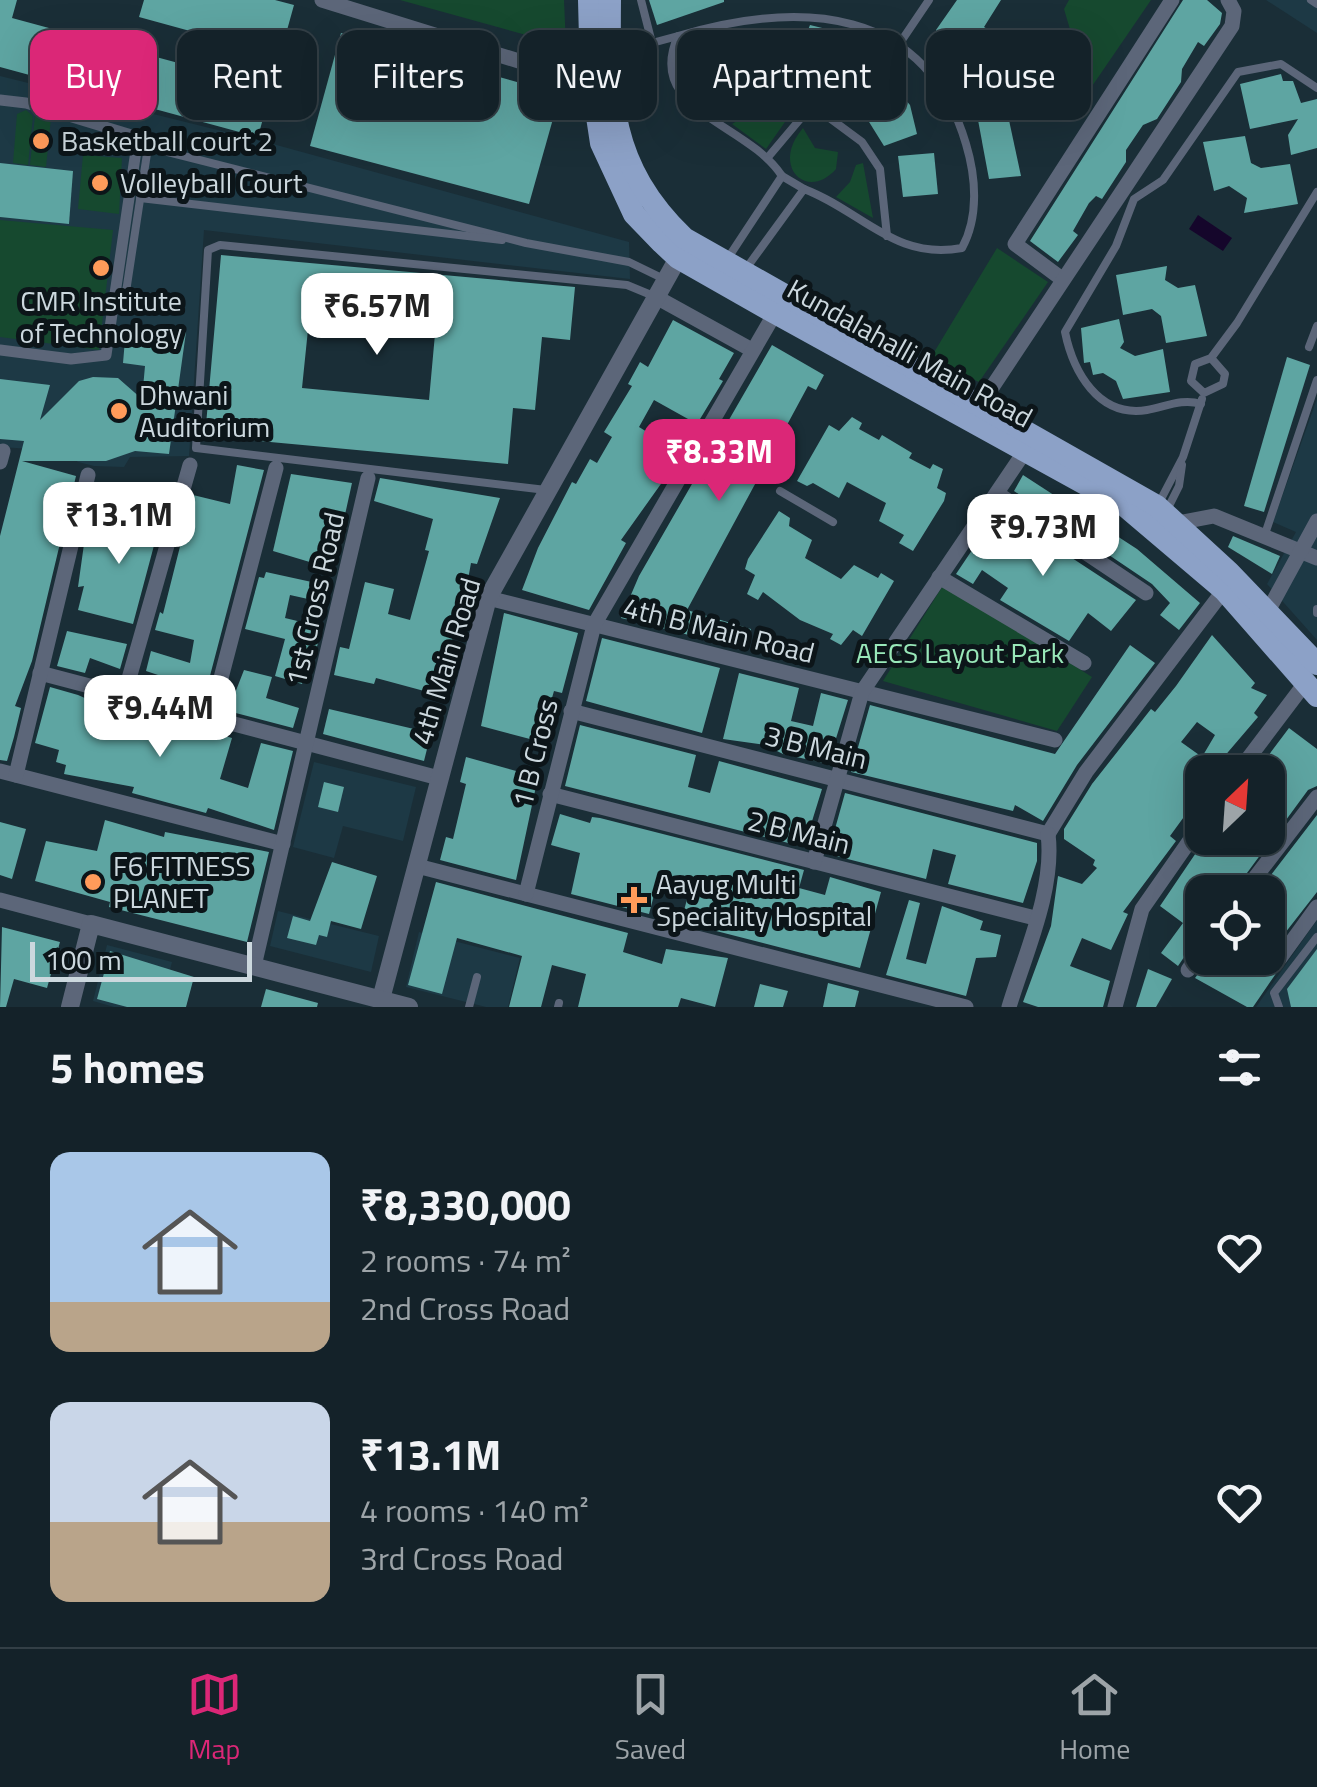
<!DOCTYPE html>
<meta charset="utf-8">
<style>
:root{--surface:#142229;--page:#212f35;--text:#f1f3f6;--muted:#9da4a8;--line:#333f46;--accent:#db2777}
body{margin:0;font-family:"Titillium Web",sans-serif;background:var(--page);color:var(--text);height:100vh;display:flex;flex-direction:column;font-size:38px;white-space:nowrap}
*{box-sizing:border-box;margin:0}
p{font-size:32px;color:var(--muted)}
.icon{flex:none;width:55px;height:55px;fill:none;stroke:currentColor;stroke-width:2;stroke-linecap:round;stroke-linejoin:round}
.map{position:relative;height:1007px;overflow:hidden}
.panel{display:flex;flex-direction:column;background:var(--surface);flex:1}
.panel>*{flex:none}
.banner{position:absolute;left:30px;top:30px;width:1258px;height:90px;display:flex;gap:20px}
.needle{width:65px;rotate:25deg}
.controls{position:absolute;left:1185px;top:755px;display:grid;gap:20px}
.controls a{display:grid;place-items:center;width:100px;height:100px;border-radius:20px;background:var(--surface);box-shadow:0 10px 40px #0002,0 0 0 2px var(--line);font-size:50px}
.scale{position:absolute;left:30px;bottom:25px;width:222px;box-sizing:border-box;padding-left:10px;border:5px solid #ccd8de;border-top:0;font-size:28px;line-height:35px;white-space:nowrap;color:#ccd8de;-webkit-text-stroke:8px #0c1519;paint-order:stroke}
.price{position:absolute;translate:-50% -85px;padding:0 22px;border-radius:20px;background:#fff;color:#222;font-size:32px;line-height:65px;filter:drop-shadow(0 2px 5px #0008)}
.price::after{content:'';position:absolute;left:50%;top:60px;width:30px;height:22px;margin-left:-15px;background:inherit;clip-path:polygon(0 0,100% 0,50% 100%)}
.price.selected{background:var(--accent);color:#fff}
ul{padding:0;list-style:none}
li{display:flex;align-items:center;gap:30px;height:250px;padding:0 50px}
li span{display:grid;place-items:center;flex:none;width:280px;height:200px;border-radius:20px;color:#555}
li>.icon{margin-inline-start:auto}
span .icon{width:120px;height:120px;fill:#fffc;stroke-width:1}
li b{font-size:42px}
h2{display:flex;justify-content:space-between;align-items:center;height:120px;padding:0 50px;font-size:42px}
.tag{padding:0 35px;border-radius:20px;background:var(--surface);box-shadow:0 10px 40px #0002,0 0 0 2px var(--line);font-size:35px;line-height:90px}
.tag.selected{background:var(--accent);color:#fff}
.tab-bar{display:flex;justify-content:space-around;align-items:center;height:140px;border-top:2px solid var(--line);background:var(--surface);font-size:28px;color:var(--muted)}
.tab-bar a{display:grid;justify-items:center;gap:5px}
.tab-bar .selected{color:var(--accent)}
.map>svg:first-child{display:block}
.built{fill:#1d3945}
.green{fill:#16492f}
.water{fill:#15062b}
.building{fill:#5ea5a2;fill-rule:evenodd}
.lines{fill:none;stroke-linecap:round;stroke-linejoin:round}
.service{stroke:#5c6679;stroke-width:8}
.pedestrian{stroke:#5c6679;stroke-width:11}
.minor{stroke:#5c6679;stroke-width:15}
.tertiary{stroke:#5c6679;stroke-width:18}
.primary{stroke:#8ca1c7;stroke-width:22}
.poi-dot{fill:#ff9b5a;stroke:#0c1519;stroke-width:4}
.labels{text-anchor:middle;stroke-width:10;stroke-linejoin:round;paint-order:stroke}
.poi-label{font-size:28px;fill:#ccd8de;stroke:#0c1519;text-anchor:start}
.street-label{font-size:28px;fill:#ccd8de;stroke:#0c1519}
.park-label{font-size:28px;fill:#99e8b9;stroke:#0c1519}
</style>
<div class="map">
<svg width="1317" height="1007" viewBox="0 0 1317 1007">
<rect width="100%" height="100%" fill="#1a2e37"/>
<g class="built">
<path d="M 1266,0 L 1317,0 L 1317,33 Z"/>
<path d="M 0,76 L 262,141 L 629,242 L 630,279 L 204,230 L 189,456 L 130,457 L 124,467 L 94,466 L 78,462 L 63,451 L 0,447 Z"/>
<path d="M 1317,399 L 1317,640 L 1267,584 L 1296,532 L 1273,522 Z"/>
<path d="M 314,762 L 416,787 L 403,841 L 343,826 L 334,858 L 293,847 Z"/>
<path d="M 278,911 L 379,936 L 371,972 L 270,946 Z"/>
<path d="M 1317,920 L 1317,1007 L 1256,1007 Z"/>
<path d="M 419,932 L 520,958 L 508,1007 L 486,1007 L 406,987 Z"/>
<path d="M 107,945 L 172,962 L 160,1007 L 114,1007 L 93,1001 Z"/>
</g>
<g class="green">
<path d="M 400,0 L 564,0 L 566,46 Z"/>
<path d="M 1069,0 L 1151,0 L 1073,114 L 1049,99 L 1077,53 L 1064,9 Z"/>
<path d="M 770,109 L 784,115 L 785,122 L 766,149 L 732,124 L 754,111 Z"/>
<path d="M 26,110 L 33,116 L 28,165 L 13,163 L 17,114 Z"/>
<path d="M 39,112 L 51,118 L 46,167 L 30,165 L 35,116 Z"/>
<path d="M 803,128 L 815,148 L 838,152 L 836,169 C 807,202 770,166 803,128 Z"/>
<path d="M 83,155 L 122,158 L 119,214 L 78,209 Z"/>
<path d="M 863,163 L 873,218 L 836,197 L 850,182 L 856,165 Z"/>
<path d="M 0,220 L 113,230 L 99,350 L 0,337 Z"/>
<path d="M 997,248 L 1048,282 L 979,382 L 930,359 Z"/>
<path d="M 944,584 L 1092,677 L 1057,731 L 883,681 Z"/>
</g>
<path class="water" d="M 1198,215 L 1232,238 L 1223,251 L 1189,229 Z"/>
<g class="building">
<path d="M 0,0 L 17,0 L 12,18 L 182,64 L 190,31 L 139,17 L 144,0 L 275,0 L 294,5 L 279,59 L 243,50 L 236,80 L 271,89 L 258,137 L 0,67 Z"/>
<path d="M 649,0 L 724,0 L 724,2 L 657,25 Z"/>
<path d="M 957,0 L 1001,0 L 984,27 L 1000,37 L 972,79 L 942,59 L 937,45 L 936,30 Z"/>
<path d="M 1183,0 L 1207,0 L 1222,13 L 1220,24 L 1204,46 L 1198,42 L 1182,69 L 1181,82 L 1157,119 L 1143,125 L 1126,150 L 1126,162 L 1102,199 L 1096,196 L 1089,203 L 1073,231 L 1078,235 L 1058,262 L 1030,241 Z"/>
<path d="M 810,25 L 867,39 L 903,66 L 890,82 L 910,105 L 917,134 L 884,146 L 861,109 L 845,110 L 824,102 L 807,91 L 798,70 L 755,69 L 754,56 L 711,71 L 701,41 L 730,31 L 808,30 Z"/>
<path d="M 341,33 L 560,94 L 529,204 L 310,146 Z"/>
<path d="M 1281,74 L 1283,81 L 1293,81 L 1301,103 L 1317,99 L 1317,148 L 1291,155 L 1288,135 L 1298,119 L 1250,129 L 1240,84 Z"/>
<path d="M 1004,97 L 1021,176 L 989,179 L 975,104 Z"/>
<path d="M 1245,136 L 1251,163 L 1261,168 L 1290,164 L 1298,204 L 1244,213 L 1247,198 L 1229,186 L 1214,191 L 1203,142 Z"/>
<path d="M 934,153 L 938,194 L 903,197 L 898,156 Z"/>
<path d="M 0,163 L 73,171 L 69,224 L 0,217 Z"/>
<path d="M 221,255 L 575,287 L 570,340 L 542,337 L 535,410 L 513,408 L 508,464 L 205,436 ZM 310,310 L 436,323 L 429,400 L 302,388 Z"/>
<path d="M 1167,266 L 1165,280 L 1178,288 L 1195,285 L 1207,336 L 1166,343 L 1161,316 L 1152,309 L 1123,315 L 1116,275 Z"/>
<path d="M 1119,319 L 1124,342 L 1120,348 L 1135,356 L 1163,349 L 1170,392 L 1123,399 L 1116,381 L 1103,373 L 1093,375 L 1090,362 L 1084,363 L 1081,328 Z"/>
<path d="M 673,320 L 734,353 L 719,379 L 723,381 L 697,424 L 654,400 L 639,427 L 670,446 L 657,468 L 668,474 L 621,540 L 626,543 L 589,610 L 522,590 L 538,548 L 572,482 L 576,484 L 590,459 L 597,463 L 612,437 L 604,432 L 632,386 L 628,384 L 640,362 L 648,367 Z"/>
<path d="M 126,328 L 186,332 L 169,454 L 135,451 L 106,461 L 22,461 L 76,476 L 32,661 L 15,706 L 21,708 L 14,737 L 7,761 L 0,760 L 0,536 L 24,441 L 0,439 L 0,379 L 50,385 L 40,420 L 79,381 L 93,377 L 118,378 L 142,399 L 145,366 L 123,363 Z"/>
<path d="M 772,345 L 824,375 L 816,390 L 808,386 L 687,610 L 751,629 L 745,649 L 621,618 L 639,576 Z"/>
<path d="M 1287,357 L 1310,365 L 1264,512 L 1244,506 Z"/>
<path d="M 852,417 L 862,423 L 859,429 L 879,440 L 882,435 L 912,453 L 909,458 L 930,469 L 933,464 L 943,469 L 937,488 L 946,493 L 944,501 L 913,551 L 899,543 L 904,535 L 879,521 L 886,503 L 847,482 L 839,498 L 813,483 L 807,486 L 797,481 L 829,425 L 839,431 Z"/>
<path d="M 237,465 L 264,470 L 206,691 L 146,671 L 151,651 L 190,663 L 194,640 L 155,630 L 160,612 L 163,614 L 193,495 L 230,504 Z"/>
<path d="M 291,474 L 352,483 L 333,569 L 273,551 Z"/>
<path d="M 1023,475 L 1137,549 L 1200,603 L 1179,630 L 1160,615 L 1170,603 L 1152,584 L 1014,491 Z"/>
<path d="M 380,478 L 500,498 L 477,564 L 471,563 L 459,629 L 455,628 L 439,695 L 376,678 L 374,684 L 334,675 L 340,647 L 349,649 L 365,582 L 394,589 L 388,614 L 410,620 L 429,551 L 425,550 L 433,519 L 374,501 Z"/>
<path d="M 104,483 L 129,490 L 125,506 L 99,499 Z"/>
<path d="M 136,500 L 164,508 L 133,624 L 78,610 L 84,586 L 78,587 L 85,537 L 123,546 Z"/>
<path d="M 999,510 L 1136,600 L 1111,631 L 1088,613 L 1069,641 L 1000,600 L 1008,588 L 982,570 L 973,584 L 956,574 Z"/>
<path d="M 779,511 L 790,518 L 789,526 L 812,540 L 805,558 L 841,579 L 854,565 L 878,578 L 881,573 L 894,581 L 862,636 L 853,630 L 841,645 L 830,639 L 833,634 L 800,620 L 763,592 L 758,600 L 747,594 L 755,575 L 745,569 L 748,559 Z"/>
<path d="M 1233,536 L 1280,556 L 1272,574 L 1228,547 Z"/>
<path d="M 266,572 L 330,586 L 326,603 L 290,595 L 285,618 L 322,627 L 312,666 L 307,665 L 302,684 L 275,676 L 285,639 L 245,629 L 259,577 L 264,578 Z"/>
<path d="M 504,613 L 578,633 L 562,693 L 554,691 L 545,722 L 554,724 L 549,744 L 481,726 Z"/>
<path d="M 67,631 L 127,644 L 120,669 L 90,658 L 85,673 L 57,666 Z"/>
<path d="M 1212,635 L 1255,683 L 1251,688 L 1267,695 L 1254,713 L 1258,717 L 1211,772 L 1202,772 L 1202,792 L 1170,836 L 1176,841 L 1123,912 L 1128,914 L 1111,950 L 1082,938 L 1070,966 L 1110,981 L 1103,1007 L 1038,1007 L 1023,1002 L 1051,926 L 1058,876 L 1082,884 L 1097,868 L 1093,865 L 1095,860 L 1064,839 L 1064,829 L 1092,784 L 1151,709 L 1155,712 L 1176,686 ZM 1197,722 L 1215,735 L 1202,757 L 1181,742 Z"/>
<path d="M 602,638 L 720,668 L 702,733 L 586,701 Z"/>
<path d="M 1130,645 L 1155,663 L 1077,765 L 1043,821 L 1015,805 L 1013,811 L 851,772 L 870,705 L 1055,754 Z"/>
<path d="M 244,670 L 272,677 L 266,698 L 299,708 L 293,728 L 228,711 Z"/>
<path d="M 739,673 L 799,688 L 791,721 L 813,726 L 821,693 L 848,700 L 828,764 L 783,754 L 765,745 L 723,739 Z"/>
<path d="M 50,687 L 78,695 L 96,703 L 94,707 L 177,725 L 176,730 L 207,738 L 209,731 L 232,738 L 220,779 L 248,788 L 261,743 L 293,751 L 274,830 L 208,808 L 206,813 L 132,793 L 134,787 L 64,774 L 66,765 L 56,762 L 59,750 L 35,743 Z"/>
<path d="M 329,709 L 431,733 L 424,761 L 323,734 Z"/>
<path d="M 580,725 L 696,755 L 688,787 L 710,793 L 719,761 L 822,789 L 804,847 L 565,786 Z"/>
<path d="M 1289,728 L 1317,749 L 1317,786 L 1308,790 L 1233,892 L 1202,892 L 1202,939 L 1193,944 L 1178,966 L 1161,953 L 1183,923 L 1160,906 L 1206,838 L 1268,838 L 1268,772 L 1256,772 Z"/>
<path d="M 466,757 L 538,777 L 516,880 L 440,860 L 446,837 L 453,839 L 466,784 L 460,782 Z"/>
<path d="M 324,782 L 344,787 L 338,812 L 318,807 Z"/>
<path d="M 845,793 L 1037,843 L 1037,861 L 1023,903 L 948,884 L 956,855 L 933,849 L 926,879 L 828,854 Z"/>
<path d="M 560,814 L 590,823 L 592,817 L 600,818 L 804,870 L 799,888 L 825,895 L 830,877 L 881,892 L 860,968 L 681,922 L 691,884 L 659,876 L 649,914 L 571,894 L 580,853 L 551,845 Z"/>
<path d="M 1317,815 L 1317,892 L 1271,951 L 1269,962 L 1279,969 L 1253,1007 L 1247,1007 L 1195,978 L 1210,958 L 1230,958 L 1242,965 L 1247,958 L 1268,958 L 1268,892 L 1258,892 Z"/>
<path d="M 105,820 L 164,837 L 165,832 L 269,852 L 247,942 L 109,907 L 110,902 L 35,881 L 46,841 L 97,851 Z"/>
<path d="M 0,822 L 26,829 L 12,879 L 0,875 Z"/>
<path d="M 332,862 L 377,876 L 361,929 L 331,921 L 327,937 L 319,935 L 316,945 L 287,938 L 293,916 L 310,921 Z"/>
<path d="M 436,882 L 628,933 L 623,952 L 662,964 L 666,949 L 728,958 L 715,1007 L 681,998 L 678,1007 L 578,1007 L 586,974 L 552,965 L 541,1007 L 509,1007 L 522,956 L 457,938 L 442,994 L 408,985 Z"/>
<path d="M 909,900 L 920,903 L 906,959 L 926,964 L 942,906 L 983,921 L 980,930 L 1001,935 L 996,957 L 976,958 L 966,996 L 886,975 Z"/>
<path d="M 2,927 L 60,942 L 47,988 L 14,979 L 6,1007 L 0,1007 Z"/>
<path d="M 1317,949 L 1317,1007 L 1291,1007 L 1287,989 Z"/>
<path d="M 110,951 L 194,977 L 186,1007 L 127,1007 L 97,999 Z"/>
<path d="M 1148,969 L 1172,979 L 1156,1007 L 1136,1007 Z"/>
<path d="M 828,983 L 859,991 L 855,1007 L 823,1007 Z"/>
<path d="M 760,984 L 788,991 L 783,1007 L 754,1007 Z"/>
<path d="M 266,989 L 318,1003 L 317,1007 L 261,1007 Z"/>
</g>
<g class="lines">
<g class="service">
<path d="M 641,0 L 652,43 L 678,36"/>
<path d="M 1311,0 L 1317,4"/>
<path d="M 902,40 L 929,0"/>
<path d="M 701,110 L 774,94 L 812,105 L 862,142 L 880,169 L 887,236"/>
<path d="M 138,137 L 148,147 L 526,243 L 629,262 L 666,280"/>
<path d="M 769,156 L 812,105"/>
<path d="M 782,176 L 804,189"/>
<path d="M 140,198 L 502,240"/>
<path d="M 728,258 L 782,176 C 747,122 644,111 678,36 C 800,0 925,5 966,144 C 976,177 979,217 962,248 C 895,261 862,211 804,189 L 745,270"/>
<path d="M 124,305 L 148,147"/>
<path d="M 1309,347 L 1317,326"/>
<path d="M 1211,358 L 1225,374 L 1223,384 L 1204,393 L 1191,381 L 1195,364 L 1211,358 L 1237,323 L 1317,192"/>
<path d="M 1201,404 C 1182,398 1165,407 1147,410 C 1098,418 1073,371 1065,332 L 1116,246 L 1134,199 L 1163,180 L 1238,72 L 1281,64 L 1317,88"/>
<path d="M 546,490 L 196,448 L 208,250 L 220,245 L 627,285 L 656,297"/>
<path d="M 780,491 L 833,522"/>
<path d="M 1160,501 L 1183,457 L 1202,399"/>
<path d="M 1166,512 L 1179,486 L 1182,465"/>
<path d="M 1264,537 L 1317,380"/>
<path d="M 1317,609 L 1317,613"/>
<path d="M 469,1007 L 477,977"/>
<path d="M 558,1007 L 559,1003"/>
<path d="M 1279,1007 L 1274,993 L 1317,937"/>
</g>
<path class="pedestrian" d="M 0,100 L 26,103 L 138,137 L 106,355 L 71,359 L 0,350"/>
<g class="minor">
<path d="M 322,0 L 567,76 L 591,77"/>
<path d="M 1062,279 L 1015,244 L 1172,0"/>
<path d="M 656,297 L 752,350"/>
<path d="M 979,407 L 1232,26 L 1234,11 L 1228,0"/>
<path d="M 0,462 L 3,451"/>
<path d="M 998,494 L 1146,593"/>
<path d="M 1172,524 L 1214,516 L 1317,558"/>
<path d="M 939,577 L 1084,663"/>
<path d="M 488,598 L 1055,740"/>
<path d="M 1268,611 L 1317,521"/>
<path d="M 40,673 L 439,778"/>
<path d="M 124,696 L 190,465"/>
<path d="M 571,711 L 1048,834"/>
<path d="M 210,720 L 276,468"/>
<path d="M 0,771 L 283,844"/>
<path d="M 1238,772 L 1306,682"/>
<path d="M 16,775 L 88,475"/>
<path d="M 550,794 L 1035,918"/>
<path d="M 1048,834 L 1086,772 L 1224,590"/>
<path d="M 814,862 L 862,692 L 1025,451"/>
<path d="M 417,866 L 966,1007"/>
<path d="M 1244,892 L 1317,797"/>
<path d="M 526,894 L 594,625 L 775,313"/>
<path d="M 0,900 L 91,924"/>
<path d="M 1280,958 L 1317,907"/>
<path d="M 254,966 L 368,478"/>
<path d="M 1188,970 L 1202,950"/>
<path d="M 1009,1007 C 1025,954 1055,889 1048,834"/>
<path d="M 1115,1007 L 1142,909 L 1202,823"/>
</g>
<g class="tertiary">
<path d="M 381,999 L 488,598 L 678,258"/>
<path d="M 70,1007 L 91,924 L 409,1007"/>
</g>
<g class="primary">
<path d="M 589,0 L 591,77 L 601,143 L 634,214 L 662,243 L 678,258 L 775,313 L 1125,506 L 1224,590 L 1317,696"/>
<path d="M 610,0 C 609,99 609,165 684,238 L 1157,506 L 1229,572 L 1317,664"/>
</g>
</g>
<g class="poi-dot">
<circle cx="41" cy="141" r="10"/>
<circle cx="100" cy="183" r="10"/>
<circle cx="101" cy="268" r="10"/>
<circle cx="119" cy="411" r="10"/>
<circle cx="93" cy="882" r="10"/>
<path d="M629 885h10v10h10v10h-10v10h-10v-10h-10v-10h10z"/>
</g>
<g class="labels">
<g class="poi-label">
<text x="61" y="151">Basketball court 2</text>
<text x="120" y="193">Volleyball Court</text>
<text x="101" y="311" text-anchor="middle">CMR Institute<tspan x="101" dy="32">of Technology</tspan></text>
<text x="139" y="405">Dhwani<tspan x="139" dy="32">Auditorium</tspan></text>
<text x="113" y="876">F6 FITNESS<tspan x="113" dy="32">PLANET</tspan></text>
<text x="656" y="894">Aayug Multi<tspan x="656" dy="32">Speciality Hospital</tspan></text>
</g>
<g class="street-label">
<text transform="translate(910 353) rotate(29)" y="10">Kundalahalli Main Road</text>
<text transform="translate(315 599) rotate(-77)" y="10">1st Cross Road</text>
<text transform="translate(719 630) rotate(14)" y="10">4th B Main Road</text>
<text transform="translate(446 661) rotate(-73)" y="10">4th Main Road</text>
<text transform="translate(816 747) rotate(14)" y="10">3 B Main</text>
<text transform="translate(535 753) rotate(-76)" y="10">1 B Cross</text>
<text transform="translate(799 832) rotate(14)" y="10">2 B Main</text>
</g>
<g class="park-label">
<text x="960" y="663">AECS Layout Park</text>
</g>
</g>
</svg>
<div class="controls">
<a><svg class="needle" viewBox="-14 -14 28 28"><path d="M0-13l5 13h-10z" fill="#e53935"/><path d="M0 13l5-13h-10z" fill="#9da4a8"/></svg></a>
<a><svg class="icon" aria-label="locate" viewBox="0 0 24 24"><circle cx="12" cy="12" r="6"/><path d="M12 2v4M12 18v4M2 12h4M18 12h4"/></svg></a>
</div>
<div class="scale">100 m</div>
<b class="price" style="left:377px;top:358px">₹6.57M</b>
<b class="price selected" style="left:719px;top:504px">₹8.33M</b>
<b class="price" style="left:119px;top:567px">₹13.1M</b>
<b class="price" style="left:1043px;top:579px">₹9.73M</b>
<b class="price" style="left:160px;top:760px">₹9.44M</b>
<div class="banner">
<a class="tag selected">Buy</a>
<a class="tag">Rent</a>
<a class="tag">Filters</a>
<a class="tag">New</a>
<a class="tag">Apartment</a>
<a class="tag">House</a>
</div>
</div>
<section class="panel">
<h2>5 homes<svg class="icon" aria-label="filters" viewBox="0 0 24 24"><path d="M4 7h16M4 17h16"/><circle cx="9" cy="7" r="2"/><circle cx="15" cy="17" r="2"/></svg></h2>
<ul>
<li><span style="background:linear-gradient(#a9c7e8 75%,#b9a48a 0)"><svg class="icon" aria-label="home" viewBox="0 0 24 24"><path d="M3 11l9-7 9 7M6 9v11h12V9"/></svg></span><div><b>₹8,330,000</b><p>2 rooms · 74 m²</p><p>2nd Cross Road</p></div><svg class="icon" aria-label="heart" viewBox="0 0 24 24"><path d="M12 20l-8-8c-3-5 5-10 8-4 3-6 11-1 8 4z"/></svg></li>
<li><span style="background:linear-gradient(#c9d6e8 60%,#b9a48a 0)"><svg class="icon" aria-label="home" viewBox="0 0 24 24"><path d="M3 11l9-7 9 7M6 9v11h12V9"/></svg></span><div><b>₹13.1M</b><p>4 rooms · 140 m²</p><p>3rd Cross Road</p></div><svg class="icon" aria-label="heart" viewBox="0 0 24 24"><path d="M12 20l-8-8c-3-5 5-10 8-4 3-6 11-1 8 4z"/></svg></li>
</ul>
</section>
<nav class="tab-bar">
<a class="selected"><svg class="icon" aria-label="map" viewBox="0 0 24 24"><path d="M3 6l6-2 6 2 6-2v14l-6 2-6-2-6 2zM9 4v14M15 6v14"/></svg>Map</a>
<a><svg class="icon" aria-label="saved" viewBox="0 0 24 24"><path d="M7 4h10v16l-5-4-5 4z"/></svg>Saved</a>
<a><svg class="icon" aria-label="home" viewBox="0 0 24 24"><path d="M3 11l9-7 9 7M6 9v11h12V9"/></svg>Home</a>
</nav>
